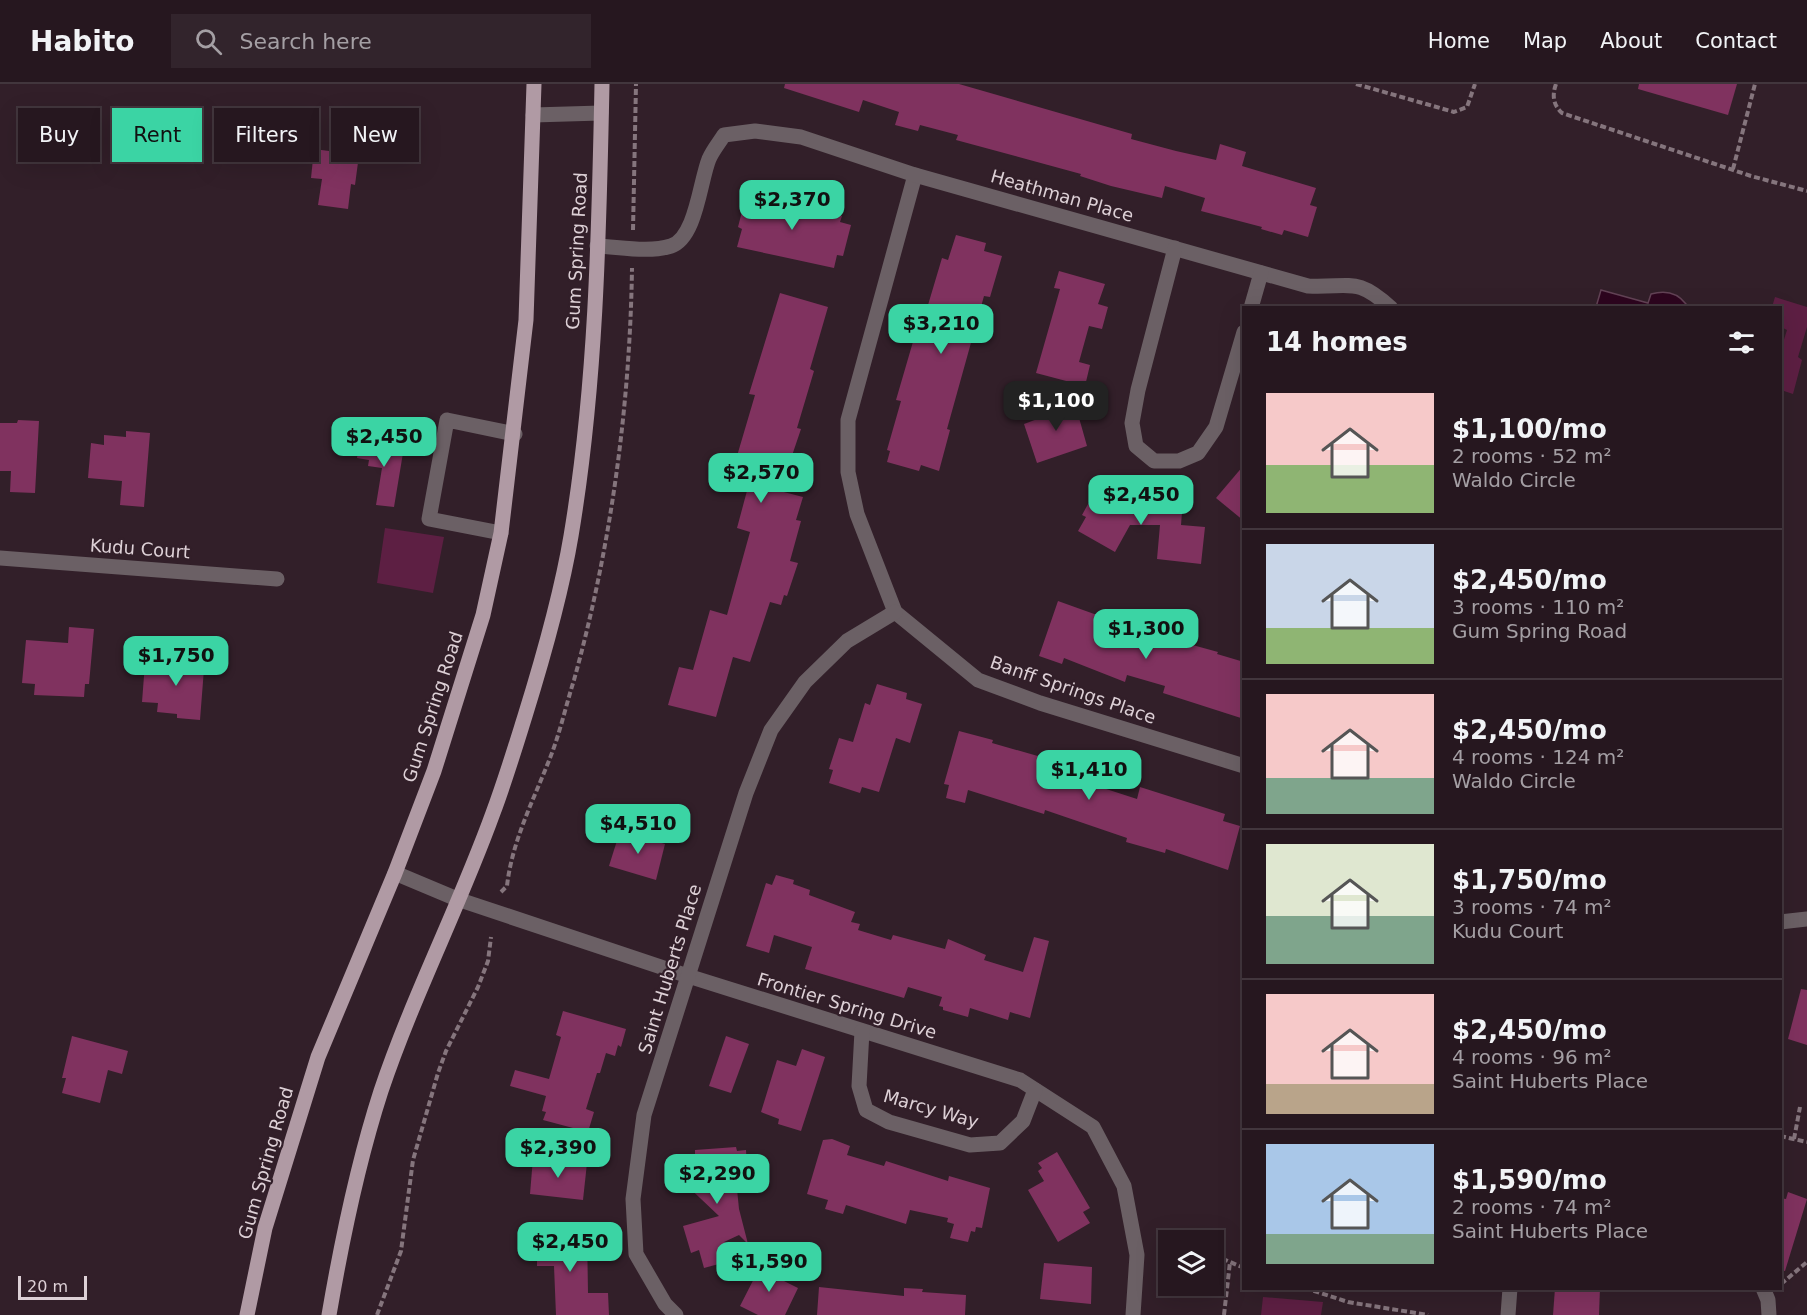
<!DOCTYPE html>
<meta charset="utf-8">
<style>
:root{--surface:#26171f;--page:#32242c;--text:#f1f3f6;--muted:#a49fa4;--line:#42363d;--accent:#3bd4a4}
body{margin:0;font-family:"DejaVu Sans",sans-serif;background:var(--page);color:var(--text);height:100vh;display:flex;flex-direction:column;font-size:22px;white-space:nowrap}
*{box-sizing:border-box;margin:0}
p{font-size:20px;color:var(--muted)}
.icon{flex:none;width:33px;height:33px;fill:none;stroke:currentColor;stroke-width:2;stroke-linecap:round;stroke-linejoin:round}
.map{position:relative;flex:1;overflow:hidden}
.side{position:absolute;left:1242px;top:222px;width:540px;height:984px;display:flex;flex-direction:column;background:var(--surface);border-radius:0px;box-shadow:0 6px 24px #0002,0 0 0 2px var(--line)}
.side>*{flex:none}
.top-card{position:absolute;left:18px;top:24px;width:570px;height:54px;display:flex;gap:12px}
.controls{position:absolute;left:1158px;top:1146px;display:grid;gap:12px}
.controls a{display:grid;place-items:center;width:66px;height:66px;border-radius:0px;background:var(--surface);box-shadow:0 6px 24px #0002,0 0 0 2px var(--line);font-size:30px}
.scale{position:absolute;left:18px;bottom:15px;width:69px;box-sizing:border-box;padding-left:6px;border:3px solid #ddd0d6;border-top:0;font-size:16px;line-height:21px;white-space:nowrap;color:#ddd0d6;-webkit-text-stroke:4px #321f29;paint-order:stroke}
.price{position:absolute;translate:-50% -51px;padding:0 14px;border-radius:12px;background:var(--accent);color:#111;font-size:20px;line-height:39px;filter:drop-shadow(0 2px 3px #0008)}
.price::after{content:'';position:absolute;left:50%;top:36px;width:18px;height:14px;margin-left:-9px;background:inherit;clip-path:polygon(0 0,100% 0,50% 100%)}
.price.active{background:#222;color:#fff}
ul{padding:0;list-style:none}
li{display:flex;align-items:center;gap:18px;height:150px;padding:0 24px}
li+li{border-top:2px solid var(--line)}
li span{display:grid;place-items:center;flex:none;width:168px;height:120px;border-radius:0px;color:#555}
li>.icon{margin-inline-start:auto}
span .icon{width:72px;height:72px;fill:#fffc;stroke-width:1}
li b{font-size:26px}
h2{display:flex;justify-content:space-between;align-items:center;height:72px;padding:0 24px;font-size:26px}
.tag{padding:0 21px;border-radius:0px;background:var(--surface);box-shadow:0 6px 24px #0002,0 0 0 2px var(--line);font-size:21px;line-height:54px}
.tag.active{background:var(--accent);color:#111}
header{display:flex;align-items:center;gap:36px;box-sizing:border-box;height:84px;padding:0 30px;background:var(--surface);border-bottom:2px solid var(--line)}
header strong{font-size:28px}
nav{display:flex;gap:33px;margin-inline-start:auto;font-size:21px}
.search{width:420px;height:54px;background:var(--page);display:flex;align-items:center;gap:15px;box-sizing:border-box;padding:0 21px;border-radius:0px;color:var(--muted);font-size:22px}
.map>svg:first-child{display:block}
.green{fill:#5d1f43}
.water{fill:#2d051e;stroke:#624255;stroke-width:1.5}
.building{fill:#80325f}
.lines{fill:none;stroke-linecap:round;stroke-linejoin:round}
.path{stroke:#85757d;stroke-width:4;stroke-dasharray:6 3;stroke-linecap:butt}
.minor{stroke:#6b6065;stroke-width:15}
.major{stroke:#b09aa4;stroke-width:15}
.labels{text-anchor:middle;stroke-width:4.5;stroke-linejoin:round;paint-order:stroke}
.street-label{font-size:18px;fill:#ddd0d6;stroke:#321f29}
</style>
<header>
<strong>Habito</strong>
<div class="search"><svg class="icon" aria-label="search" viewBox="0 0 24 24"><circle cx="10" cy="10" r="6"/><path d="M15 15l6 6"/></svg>Search here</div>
<nav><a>Home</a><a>Map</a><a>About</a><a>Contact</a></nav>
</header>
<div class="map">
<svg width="1807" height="1231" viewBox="0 0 1807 1231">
<rect width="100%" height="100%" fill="#321f29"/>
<g class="green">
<path d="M 1775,213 L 1807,223 L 1807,243 L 1798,273 L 1802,276 L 1793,310 L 1781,306 L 1781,265 L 1787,246 L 1781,243 L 1780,224 L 1772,223 Z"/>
<path d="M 385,444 L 444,453 L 433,509 L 377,499 Z"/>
<path d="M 1263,1213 L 1323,1218 L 1321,1231 L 1261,1231 Z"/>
</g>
<path class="water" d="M 1601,206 L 1648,219 L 1651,210 C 1665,206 1677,208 1686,220 L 1685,224 L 1596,223 Z"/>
<g class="building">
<path d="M 785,0 L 959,0 L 1132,50 L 1131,55 L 1176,67 L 1216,76 L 1220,60 L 1246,68 L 1242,82 L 1316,104 L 1310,121 L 1317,123 L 1308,153 L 1284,146 L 1282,151 L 1261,145 L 1262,143 L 1201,127 L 1205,114 L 1165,102 L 1162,114 L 1111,102 L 1080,92 L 1081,90 L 956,56 L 958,51 L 920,41 L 918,47 L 895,41 L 899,28 L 863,16 L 859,28 L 784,4 Z"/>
<path d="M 1639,0 L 1737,0 L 1728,31 L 1638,5 Z"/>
<path d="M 314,65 L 359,71 L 355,101 L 351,100 L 348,125 L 318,121 L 322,95 L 311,94 Z"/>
<path d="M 758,111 L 842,132 L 840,138 L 851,141 L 843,172 L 837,171 L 834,184 L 737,163 L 742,145 L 738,143 L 746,112 L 757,115 Z"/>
<path d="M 956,151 L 986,159 L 984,167 L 1002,172 L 990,213 L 984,212 L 947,345 L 950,346 L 939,387 L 921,381 L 919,387 L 887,378 L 890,367 L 887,366 L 901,317 L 896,316 L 924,220 L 928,221 L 942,174 L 948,176 Z"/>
<path d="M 1059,187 L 1105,200 L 1098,220 L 1108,223 L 1102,245 L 1089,242 L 1079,278 L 1090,281 L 1085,302 L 1036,289 L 1060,205 L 1054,204 Z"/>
<path d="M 780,209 L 828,223 L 810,285 L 814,287 L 797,344 L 801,345 L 780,407 L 803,413 L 796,436 L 801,437 L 790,477 L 798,479 L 787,512 L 784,511 L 781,521 L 770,518 L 750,578 L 733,573 L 716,633 L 668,621 L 679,583 L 693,586 L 710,526 L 727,531 L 750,448 L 737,444 L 755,377 L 737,372 L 755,311 L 749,310 Z"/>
<path d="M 1074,316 L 1087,362 L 1037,379 L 1024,340 L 1040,334 L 1038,328 Z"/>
<path d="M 18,336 L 39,337 L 35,409 L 10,408 L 11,387 L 0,387 L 0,339 L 17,339 Z"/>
<path d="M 126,347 L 150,349 L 144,423 L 120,421 L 122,397 L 88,394 L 91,359 L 104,361 L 104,351 L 126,353 Z"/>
<path d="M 360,357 L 404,363 L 394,423 L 376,421 L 382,384 L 368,382 L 369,376 L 357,374 Z"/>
<path d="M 1244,381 L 1244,437 L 1216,414 Z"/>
<path d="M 1098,402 L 1107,407 L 1109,403 L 1161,430 L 1161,426 L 1182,428 L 1181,441 L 1205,443 L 1201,480 L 1157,475 L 1160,441 L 1130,441 L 1115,468 L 1078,447 L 1086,433 L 1082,431 Z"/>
<path d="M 1058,517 L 1097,531 L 1095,536 L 1176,561 L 1178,557 L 1218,568 L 1217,570 L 1244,578 L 1244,635 L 1163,609 L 1165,602 L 1127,591 L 1125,598 L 1064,574 L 1062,580 L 1039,572 Z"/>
<path d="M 69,543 L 94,545 L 89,600 L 85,600 L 84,613 L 34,611 L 35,600 L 22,599 L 26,556 L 68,559 Z"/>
<path d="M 182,570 L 205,572 L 200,636 L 177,634 L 177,630 L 157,628 L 158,619 L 142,618 L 145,579 L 181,582 Z"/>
<path d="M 877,600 L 907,609 L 906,615 L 922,620 L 910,659 L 896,654 L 879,708 L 862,703 L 860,709 L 829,699 L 833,686 L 829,685 L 839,654 L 853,658 L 865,619 L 870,621 Z"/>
<path d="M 959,647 L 993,656 L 992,659 L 1104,691 L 1100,703 L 1137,715 L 1140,703 L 1225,730 L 1223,737 L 1240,742 L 1228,786 L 1166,765 L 1165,769 L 1126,758 L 1127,754 L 1045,726 L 1044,730 L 968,706 L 965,719 L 946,714 L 949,701 L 944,700 Z"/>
<path d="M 620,747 L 665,760 L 656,796 L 609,782 Z"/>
<path d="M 776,791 L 794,796 L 793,800 L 810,806 L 809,811 L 855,828 L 851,838 L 860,840 L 858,846 L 891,856 L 893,851 L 945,865 L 948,855 L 986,871 L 984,876 L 1023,888 L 1034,853 L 1049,857 L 1030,934 L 1010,928 L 1008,936 L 970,924 L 968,933 L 943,926 L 943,923 L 939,922 L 942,913 L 908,903 L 904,914 L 805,885 L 812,863 L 774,851 L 769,869 L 746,862 L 766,799 L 772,801 Z"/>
<path d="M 1801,905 L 1807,906 L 1807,961 L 1788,955 Z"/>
<path d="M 563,927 L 626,945 L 621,963 L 618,961 L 615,972 L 606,969 L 600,989 L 597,989 L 586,1025 L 594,1028 L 588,1048 L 543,1036 L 546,1028 L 542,1027 L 546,1012 L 510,1002 L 515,986 L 549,995 L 561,953 L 556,951 Z"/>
<path d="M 72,952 L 128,967 L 122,990 L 108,986 L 100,1019 L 62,1009 L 66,994 L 62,994 Z"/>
<path d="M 726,952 L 749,960 L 731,1009 L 709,1002 Z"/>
<path d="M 802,965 L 825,973 L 801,1047 L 778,1040 L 779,1035 L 761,1028 L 777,976 L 796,982 Z"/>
<path d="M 832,1055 L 850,1062 L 847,1071 L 884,1082 L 886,1077 L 948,1097 L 949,1092 L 990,1104 L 982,1144 L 976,1143 L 975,1148 L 971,1147 L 968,1158 L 950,1154 L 954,1140 L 947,1138 L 948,1134 L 910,1126 L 906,1140 L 846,1121 L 843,1130 L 825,1125 L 828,1116 L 807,1110 L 823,1056 Z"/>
<path d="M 736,1063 L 737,1067 L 746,1066 L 747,1084 L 735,1085 L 739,1125 L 748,1160 L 739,1151 L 724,1158 L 752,1171 L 704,1184 L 699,1166 L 691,1169 L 683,1142 L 719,1132 L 681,1096 L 695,1094 L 695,1066 Z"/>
<path d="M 1057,1068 L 1090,1124 L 1083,1128 L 1090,1139 L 1058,1158 L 1028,1106 L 1044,1097 L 1038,1087 L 1042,1084 L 1038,1079 Z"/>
<path d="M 533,1074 L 587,1079 L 583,1116 L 530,1110 Z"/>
<path d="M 1788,1108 L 1807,1115 L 1785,1187 L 1780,1186 L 1780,1114 L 1786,1115 Z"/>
<path d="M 537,1147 L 587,1147 L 588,1209 L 608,1209 L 609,1231 L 556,1231 L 554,1182 L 537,1182 Z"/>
<path d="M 763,1177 L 782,1186 L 778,1194 L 798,1204 L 785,1231 L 758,1231 L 740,1222 Z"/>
<path d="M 1044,1179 L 1092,1183 L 1091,1220 L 1040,1215 Z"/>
<path d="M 819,1203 L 904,1212 L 904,1204 L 923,1205 L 922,1208 L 966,1211 L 965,1231 L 817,1231 Z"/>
<path d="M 1555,1204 L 1600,1204 L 1599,1231 L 1553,1231 Z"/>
</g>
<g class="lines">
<g class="path">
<path d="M 1356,0 L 1454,28 L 1467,23 L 1475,0"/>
<path d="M 1556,0 C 1552,11 1553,21 1562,29 L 1751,92 L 1807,107"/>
<path d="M 1733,85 L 1755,0"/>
<path d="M 633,146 L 636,0"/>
<path d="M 501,808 L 507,802 C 512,757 534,715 550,674 C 560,649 566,621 574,596 C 611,463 630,321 632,184"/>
<path d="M 1780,1052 L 1807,1058"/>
<path d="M 1794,1055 L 1800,1023"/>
<path d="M 1156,1171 L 1168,1171"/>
<path d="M 1214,1171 L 1244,1184"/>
<path d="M 1781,1200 L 1807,1178"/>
<path d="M 1305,1204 L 1348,1218 L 1428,1231"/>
<path d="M 377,1231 L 401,1167 L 413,1076 L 438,989 L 446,967 L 478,903 L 488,877 L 491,853"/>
<path d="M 1224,1231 L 1230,1178"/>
</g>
<g class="minor">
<path d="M 533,31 L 601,29"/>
<path d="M 915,91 L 848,336 L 848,388 L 857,430 L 895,528 L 978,596 L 1040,619 L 1244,682"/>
<path d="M 597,162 C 620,163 649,169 671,162 C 696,154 700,97 709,75 C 713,66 719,59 724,51 L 755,47 L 801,53 L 915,91 L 1308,202 C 1351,204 1356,192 1391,224"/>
<path d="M 1175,164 L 1138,306 L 1132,339 L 1136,362 L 1154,377 L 1179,377 L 1198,369 L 1216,343 L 1244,248"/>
<path d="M 1251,224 L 1261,189"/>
<path d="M 501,449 L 429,435 L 447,336 L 515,350"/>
<path d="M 0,474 L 277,495"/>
<path d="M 395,789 L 457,815 L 688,892 L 1020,996 L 1093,1043 L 1124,1102 L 1137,1171 L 1133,1231"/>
<path d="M 1780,838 L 1807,835"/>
<path d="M 862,947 L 859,1002 L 866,1026 L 889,1038 L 970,1061 L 1000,1059 L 1023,1037 L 1035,1006"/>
<path d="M 1763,1204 L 1768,1216 L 1769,1231"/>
<path d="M 676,1231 L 665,1220 L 636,1170 L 633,1115 L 644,1031 L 746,709 L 771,646 L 805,598 L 847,557 L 895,528"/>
<path d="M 1508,1231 L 1510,1204"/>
</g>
<g class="major">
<path d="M 247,1231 L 265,1144 L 318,973 L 395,789 L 434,687 L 483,531 L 501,449 L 526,236 L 534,0"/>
<path d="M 329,1231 C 342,1155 357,1081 381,1007 C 413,912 459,823 493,729 C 505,697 515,664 525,632 C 543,574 561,512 571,452 C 596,303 599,151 602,0"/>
</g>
</g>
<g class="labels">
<g class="street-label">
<text transform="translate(1062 112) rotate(16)" y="6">Heathman Place</text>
<text transform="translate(577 167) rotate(-87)" y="6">Gum Spring Road</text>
<text transform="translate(140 465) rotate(4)" y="6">Kudu Court</text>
<text transform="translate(1073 606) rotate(19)" y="6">Banff Springs Place</text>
<text transform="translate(433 623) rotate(-72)" y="6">Gum Spring Road</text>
<text transform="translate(670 885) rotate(-73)" y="6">Saint Huberts Place</text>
<text transform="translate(847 922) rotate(17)" y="6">Frontier Spring Drive</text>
<text transform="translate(931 1025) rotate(16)" y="6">Marcy Way</text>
<text transform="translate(266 1079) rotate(-74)" y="6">Gum Spring Road</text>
</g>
</g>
</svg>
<div class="controls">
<a><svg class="icon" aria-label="layers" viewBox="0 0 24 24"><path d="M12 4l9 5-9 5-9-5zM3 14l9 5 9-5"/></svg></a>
</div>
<div class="scale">20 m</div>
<b class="price" style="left:792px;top:147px">$2,370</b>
<b class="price" style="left:941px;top:271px">$3,210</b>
<b class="price active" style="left:1056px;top:348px">$1,100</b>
<b class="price" style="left:384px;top:384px">$2,450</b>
<b class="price" style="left:761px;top:420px">$2,570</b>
<b class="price" style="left:1141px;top:442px">$2,450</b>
<b class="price" style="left:1146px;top:576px">$1,300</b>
<b class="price" style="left:176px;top:603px">$1,750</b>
<b class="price" style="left:1089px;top:717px">$1,410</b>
<b class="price" style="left:638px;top:771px">$4,510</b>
<b class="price" style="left:558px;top:1095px">$2,390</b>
<b class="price" style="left:717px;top:1121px">$2,290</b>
<b class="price" style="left:570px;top:1189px">$2,450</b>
<b class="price" style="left:769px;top:1209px">$1,590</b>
<div class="top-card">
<a class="tag">Buy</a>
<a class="tag active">Rent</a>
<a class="tag">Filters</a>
<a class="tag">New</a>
</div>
<section class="side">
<h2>14 homes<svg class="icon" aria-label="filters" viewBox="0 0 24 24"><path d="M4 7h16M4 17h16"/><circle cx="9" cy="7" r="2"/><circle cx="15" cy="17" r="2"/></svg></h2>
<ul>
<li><span style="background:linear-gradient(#f6c9c9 60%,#8fb573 0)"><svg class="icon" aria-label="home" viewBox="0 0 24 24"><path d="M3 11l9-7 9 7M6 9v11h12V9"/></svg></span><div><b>$1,100/mo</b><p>2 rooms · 52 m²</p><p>Waldo Circle</p></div></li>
<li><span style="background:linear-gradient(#c9d6e8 70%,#8fb573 0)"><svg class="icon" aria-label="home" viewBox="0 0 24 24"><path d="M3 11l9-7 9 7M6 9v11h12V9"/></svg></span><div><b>$2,450/mo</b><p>3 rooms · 110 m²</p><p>Gum Spring Road</p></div></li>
<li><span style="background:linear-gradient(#f6c9c9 70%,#7fa58c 0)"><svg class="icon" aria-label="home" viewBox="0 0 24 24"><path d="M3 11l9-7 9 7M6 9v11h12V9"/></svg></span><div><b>$2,450/mo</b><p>4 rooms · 124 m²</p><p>Waldo Circle</p></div></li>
<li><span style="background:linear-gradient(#dfe7d0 60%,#7fa58c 0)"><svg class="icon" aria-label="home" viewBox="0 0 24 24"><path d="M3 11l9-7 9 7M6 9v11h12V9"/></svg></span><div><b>$1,750/mo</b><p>3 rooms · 74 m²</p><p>Kudu Court</p></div></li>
<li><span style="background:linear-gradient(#f6c9c9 75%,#b9a48a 0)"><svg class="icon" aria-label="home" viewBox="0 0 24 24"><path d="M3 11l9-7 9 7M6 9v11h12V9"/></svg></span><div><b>$2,450/mo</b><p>4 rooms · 96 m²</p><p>Saint Huberts Place</p></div></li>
<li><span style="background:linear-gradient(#a9c7e8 75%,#7fa58c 0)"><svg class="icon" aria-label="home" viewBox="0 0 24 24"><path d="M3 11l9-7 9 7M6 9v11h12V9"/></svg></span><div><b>$1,590/mo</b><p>2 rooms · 74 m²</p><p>Saint Huberts Place</p></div></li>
</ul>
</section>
</div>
